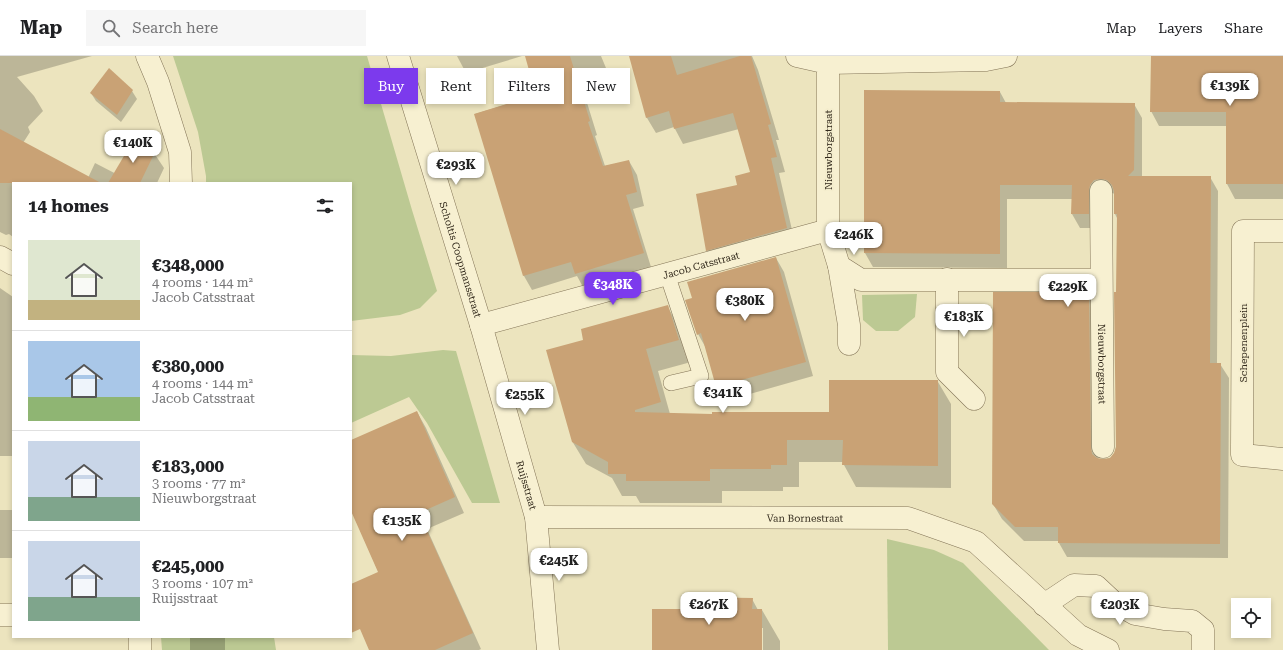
<!DOCTYPE html>
<meta charset="utf-8">
<style>
:root{--surface:#fff;--page:#f6f6f6;--text:#202124;--muted:#757577;--line:#e0e0e0;--accent:#7c3aed}
body{margin:0;font-family:"Roboto Serif",serif;background:var(--page);color:var(--text);height:100vh;display:flex;flex-direction:column;font-size:15px;white-space:nowrap}
*{box-sizing:border-box;margin:0}
p{font-size:13px;color:var(--muted)}
.icon{flex:none;width:22px;height:22px;fill:none;stroke:currentColor;stroke-width:2;stroke-linecap:round;stroke-linejoin:round}
.map{position:relative;flex:1;overflow:hidden}
.drawer{position:absolute;left:12px;top:126px;width:340px;height:456px;display:flex;flex-direction:column;background:var(--surface);border-radius:0px;box-shadow:0 2px 6px #0003}
.drawer>*{flex:none}
.hud{position:absolute;left:364px;top:12px;width:380px;height:36px;display:flex;gap:8px}
.buttons{position:absolute;left:1231px;top:542px;display:grid;gap:8px}
.buttons a{display:grid;place-items:center;width:40px;height:40px;border-radius:0px;background:var(--surface);box-shadow:0 2px 6px #0003;font-size:20px}
.price{position:absolute;translate:-50% -34px;padding:0 9px;border-radius:8px;background:#fff;color:#222;font-size:13px;line-height:26px;filter:drop-shadow(0 1px 2px #0008)}
.price::after{content:'';position:absolute;left:50%;top:24px;width:12px;height:9px;margin-left:-6px;background:inherit;clip-path:polygon(0 0,100% 0,50% 100%)}
.price.selected{background:var(--accent);color:#fff}
ul{padding:0;list-style:none}
li{display:flex;align-items:center;gap:12px;height:100px;padding:0 16px}
li+li{border-top:1px solid var(--line)}
li span{display:grid;place-items:center;flex:none;width:112px;height:80px;border-radius:0px;color:#555}
li>.icon{margin-inline-start:auto}
span .icon{width:48px;height:48px;fill:#fffc;stroke-width:1}
li b{font-size:17px}
h2{display:flex;justify-content:space-between;align-items:center;height:48px;padding:0 16px;font-size:17px}
.tag{padding:0 14px;border-radius:0px;background:var(--surface);box-shadow:0 2px 6px #0003;font-size:14px;line-height:36px}
.tag.selected{background:var(--accent);color:#fff}
header{display:flex;align-items:center;gap:24px;box-sizing:border-box;height:56px;padding:0 20px;background:var(--surface);border-bottom:1px solid var(--line)}
header strong{font-size:19px}
nav{display:flex;gap:22px;margin-inline-start:auto;font-size:14px}
.search{width:280px;height:36px;background:var(--page);display:flex;align-items:center;gap:10px;box-sizing:border-box;padding:0 14px;border-radius:0px;color:var(--muted);font-size:15px}
.map>svg:first-child{display:block}
.green{fill:#bcc993}
.shadow{fill:#0003}
.building{fill:#c9a275}
.lines{fill:none;stroke-linecap:round;stroke-linejoin:round}
.service-casing{stroke:#837457;stroke-width:16}
.minor-casing{stroke:#837457;stroke-width:23}
.service{stroke:#f7f0d1;stroke-width:15}
.minor{stroke:#f7f0d1;stroke-width:22}
.labels{text-anchor:middle;stroke-width:3.5;stroke-linejoin:round;paint-order:stroke}
.street-label{font-size:10px;fill:#332a1c;stroke:#f4edcd}
</style>
<header>
<strong>Map</strong>
<div class="search"><svg class="icon" aria-label="search" viewBox="0 0 24 24"><circle cx="10" cy="10" r="6"/><path d="M15 15l6 6"/></svg>Search here</div>
<nav><a>Map</a><a>Layers</a><a>Share</a></nav>
</header>
<div class="map">
<svg width="1283" height="594" viewBox="0 0 1283 594">
<rect width="100%" height="100%" fill="#ece4be"/>
<g class="green">
<path d="M 173,0 L 367,0 L 412,154 L 437,235 L 420,252 L 400,259 L 351,265 L 351,127 L 206,127 L 206,120 L 198,76 Z"/>
<path d="M 917,238 L 915,261 L 898,275 L 876,275 L 863,264 L 862,239 Z"/>
<path d="M 443,294 L 456,295 L 500,447 L 472,447 L 427,367 L 409,341 L 351,367 L 351,299 L 391,300 Z"/>
<path d="M 887,483 L 934,494 L 963,507 L 1049,594 L 888,594 Z"/>
<path d="M 161,581 L 274,581 L 276,594 L 162,594 Z"/>
</g>
<g class="shadow">
<path d="M 0,0 L 92,0 L 17,21 L 34,40 L 43,55 L 28,71 L 30,76 L 23,87 L 88,122 L 95,107 L 126,123 L 128,127 L 13,127 L 13,181 L 9,178 L 6,179 L 0,176 Z"/>
<path d="M 457,0 L 522,0 L 466,17 Z"/>
<path d="M 526,0 L 601,0 L 606,12 L 580,24 L 597,79 L 595,80 L 605,110 L 629,105 L 637,119 L 644,150 L 633,153 L 651,211 L 583,231 L 577,220 L 532,234 L 524,220 L 475,58 L 537,39 Z"/>
<path d="M 638,0 L 752,0 L 758,14 L 779,84 L 776,84 L 785,116 L 779,117 L 795,187 L 715,209 L 706,194 L 739,130 L 751,117 L 739,73 L 683,88 L 674,71 L 656,77 L 647,62 Z"/>
<path d="M 1152,0 L 1283,0 L 1283,143 L 1235,143 L 1227,128 L 1227,70 L 1159,70 L 1151,55 Z"/>
<path d="M 109,14 L 132,35 L 137,43 L 121,66 L 96,45 L 91,37 Z"/>
<path d="M 865,35 L 1000,36 L 1006,47 L 1134,48 L 1142,62 L 1142,121 L 1210,121 L 1218,135 L 1217,308 L 1220,308 L 1229,322 L 1228,502 L 1067,501 L 1059,487 L 1059,485 L 1024,485 L 1002,463 L 993,448 L 1089,238 L 1097,252 L 1098,403 L 1103,404 L 1110,402 L 1115,397 L 1116,391 L 1118,164 L 1115,158 L 1115,138 L 1109,136 L 1096,172 L 1080,172 L 1072,158 L 1072,143 L 1007,143 L 1007,212 L 873,211 L 865,197 Z"/>
<path d="M 154,97 L 164,112 L 157,127 L 135,127 Z"/>
<path d="M 776,202 L 784,216 L 813,320 L 725,345 L 717,331 L 706,292 L 698,278 Z"/>
<path d="M 0,232 L 13,241 L 13,400 L 0,400 Z"/>
<path d="M 667,250 L 680,272 L 691,306 L 658,315 L 670,358 L 713,359 L 830,357 L 938,326 L 951,348 L 951,432 L 856,431 L 844,409 L 844,406 L 799,406 L 799,431 L 783,431 L 783,435 L 722,435 L 722,447 L 640,447 L 636,440 L 622,440 L 612,422 L 586,408 L 572,385 L 585,284 Z"/>
<path d="M 417,356 L 426,372 L 464,457 L 427,473 L 481,593 L 479,594 L 370,594 L 351,550 L 351,529 L 379,517 L 351,453 L 351,385 Z"/>
<path d="M 12,440 L 13,502 L 0,502 L 0,454 L 12,454 Z"/>
<path d="M 752,543 L 758,554 L 762,554 L 780,585 L 780,594 L 763,594 L 763,572 L 761,572 L 761,594 L 653,594 L 689,554 Z"/>
<rect x="190" y="581" width="35" height="13"/>
</g>
<g class="building">
<path d="M 525,0 L 570,0 L 590,65 L 588,66 L 603,110 L 629,104 L 637,136 L 626,139 L 644,197 L 575,218 L 571,206 L 523,220 L 474,58 L 536,39 Z"/>
<path d="M 629,0 L 671,0 L 677,19 L 740,0 L 751,0 L 771,68 L 768,69 L 777,101 L 771,102 L 787,172 L 706,195 L 696,138 L 737,129 L 735,120 L 750,116 L 733,57 L 674,73 L 669,55 L 646,62 Z"/>
<path d="M 1151,0 L 1283,0 L 1283,128 L 1226,128 L 1226,56 L 1150,56 Z"/>
<path d="M 109,12 L 133,34 L 117,59 L 90,37 Z"/>
<path d="M 864,34 L 1000,35 L 1000,46 L 1135,47 L 1134,114 L 1128,120 L 1211,120 L 1210,307 L 1221,307 L 1220,488 L 1058,487 L 1058,471 L 1015,471 L 992,448 L 993,236 L 1089,236 L 1091,391 L 1092,398 L 1097,402 L 1103,403 L 1110,402 L 1114,397 L 1116,391 L 1114,236 L 1116,236 L 1117,158 L 1114,158 L 1114,135 L 1112,129 L 1107,124 L 1101,123 L 1094,124 L 1090,129 L 1089,135 L 1089,158 L 1071,158 L 1072,129 L 1000,129 L 1000,198 L 864,197 Z"/>
<path d="M 0,73 L 101,127 L 0,127 Z"/>
<path d="M 134,83 L 155,96 L 140,127 L 108,127 Z"/>
<path d="M 776,201 L 806,306 L 716,331 L 701,277 L 697,279 L 685,244 L 692,242 L 687,226 Z"/>
<path d="M 668,249 L 679,284 L 646,293 L 661,346 L 635,354 L 635,356 L 712,358 L 712,356 L 829,356 L 829,324 L 938,324 L 938,410 L 842,409 L 843,384 L 787,384 L 787,409 L 771,409 L 771,413 L 710,413 L 710,425 L 626,425 L 626,418 L 608,418 L 608,406 L 572,386 L 546,294 L 583,284 L 581,273 Z"/>
<path d="M 417,355 L 455,441 L 419,457 L 473,577 L 435,594 L 369,594 L 360,573 L 351,577 L 351,528 L 378,516 L 351,455 L 351,384 Z"/>
<path d="M 688,541 L 753,542 L 752,553 L 762,553 L 762,594 L 652,594 L 652,553 L 688,553 Z"/>
</g>
<g class="lines">
<defs>
<path id="service" d="M 667,218 L 701,320 L 671,327"/>
<g id="minor">
<path d="M 147,0 L 158,26 L 180,96 L 181,127"/>
<path id="s1" d="M 398,0 L 481,269 L 536,461 L 548,594"/>
<path d="M 797,0 L 828,7 L 828,174 L 839,210 L 861,224 L 1101,224"/>
<path d="M 828,7 L 986,4 L 1006,0"/>
<path id="s2" d="M 1101,135 L 1103,391"/>
<path d="M 1283,175 L 1243,175 L 1242,392 L 1242,399 L 1283,403"/>
<path d="M 0,201 L 13,208"/>
<path d="M 839,210 L 849,269 L 849,288"/>
<path d="M 947,223 L 947,316 L 974,343"/>
<path id="s3" d="M 481,269 L 828,174"/>
<path id="s4" d="M 536,461 L 908,462 L 976,486 L 1078,579 L 1108,594"/>
<path d="M 1044,549 L 1074,529 L 1096,530 L 1112,545 L 1135,558 L 1164,563 L 1192,565 L 1203,574 L 1203,594"/>
<path d="M 0,559 L 13,559"/>
<path d="M 140,581 L 140,594"/>
</g>
</defs>
<use href="#service" class="service-casing"/>
<use href="#minor" class="minor-casing"/>
<use href="#service" class="service"/>
<use href="#minor" class="minor"/>
</g>
<g class="labels">
<g class="street-label">
<text transform="translate(828 94) rotate(-90)" y="4">Nieuwborgstraat</text>
<text dy="4" stroke="none"><textPath href="#s1" startOffset="213">Scholtis Coopmansstraat</textPath></text>
<text dy="4" stroke="none"><textPath href="#s3" startOffset="228">Jacob Catsstraat</textPath></text>
<text transform="translate(1243 287) rotate(-90)" y="4">Schepenenplein</text>
<text dy="4" stroke="none"><textPath href="#s2" startOffset="173">Nieuwborgstraat</textPath></text>
<text dy="4" stroke="none"><textPath href="#s1" startOffset="448">Ruijsstraat</textPath></text>
<text dy="4" stroke="none"><textPath href="#s4" startOffset="269">Van Bornestraat</textPath></text>
</g>
</g>
</svg>
<div class="buttons">
<a><svg class="icon" aria-label="locate" viewBox="0 0 24 24"><circle cx="12" cy="12" r="6"/><path d="M12 2v4M12 18v4M2 12h4M18 12h4"/></svg></a>
</div>
<b class="price" style="left:1230px;top:51px">€139K</b>
<b class="price" style="left:133px;top:108px">€140K</b>
<b class="price" style="left:456px;top:130px">€293K</b>
<b class="price" style="left:854px;top:200px">€246K</b>
<b class="price selected" style="left:613px;top:250px">€348K</b>
<b class="price" style="left:1068px;top:252px">€229K</b>
<b class="price" style="left:745px;top:266px">€380K</b>
<b class="price" style="left:964px;top:282px">€183K</b>
<b class="price" style="left:723px;top:358px">€341K</b>
<b class="price" style="left:525px;top:360px">€255K</b>
<b class="price" style="left:402px;top:486px">€135K</b>
<b class="price" style="left:559px;top:526px">€245K</b>
<b class="price" style="left:709px;top:570px">€267K</b>
<b class="price" style="left:1120px;top:570px">€203K</b>
<div class="hud">
<a class="tag selected">Buy</a>
<a class="tag">Rent</a>
<a class="tag">Filters</a>
<a class="tag">New</a>
</div>
<section class="drawer">
<h2>14 homes<svg class="icon" aria-label="filters" viewBox="0 0 24 24"><path d="M4 7h16M4 17h16"/><circle cx="9" cy="7" r="2"/><circle cx="15" cy="17" r="2"/></svg></h2>
<ul>
<li><span style="background:linear-gradient(#dfe7d0 75%,#c2b280 0)"><svg class="icon" aria-label="home" viewBox="0 0 24 24"><path d="M3 11l9-7 9 7M6 9v11h12V9"/></svg></span><div><b>€348,000</b><p>4 rooms · 144 m²</p><p>Jacob Catsstraat</p></div></li>
<li><span style="background:linear-gradient(#a9c7e8 70%,#8fb573 0)"><svg class="icon" aria-label="home" viewBox="0 0 24 24"><path d="M3 11l9-7 9 7M6 9v11h12V9"/></svg></span><div><b>€380,000</b><p>4 rooms · 144 m²</p><p>Jacob Catsstraat</p></div></li>
<li><span style="background:linear-gradient(#c9d6e8 70%,#7fa58c 0)"><svg class="icon" aria-label="home" viewBox="0 0 24 24"><path d="M3 11l9-7 9 7M6 9v11h12V9"/></svg></span><div><b>€183,000</b><p>3 rooms · 77 m²</p><p>Nieuwborgstraat</p></div></li>
<li><span style="background:linear-gradient(#c9d6e8 70%,#7fa58c 0)"><svg class="icon" aria-label="home" viewBox="0 0 24 24"><path d="M3 11l9-7 9 7M6 9v11h12V9"/></svg></span><div><b>€245,000</b><p>3 rooms · 107 m²</p><p>Ruijsstraat</p></div></li>
</ul>
</section>
</div>
